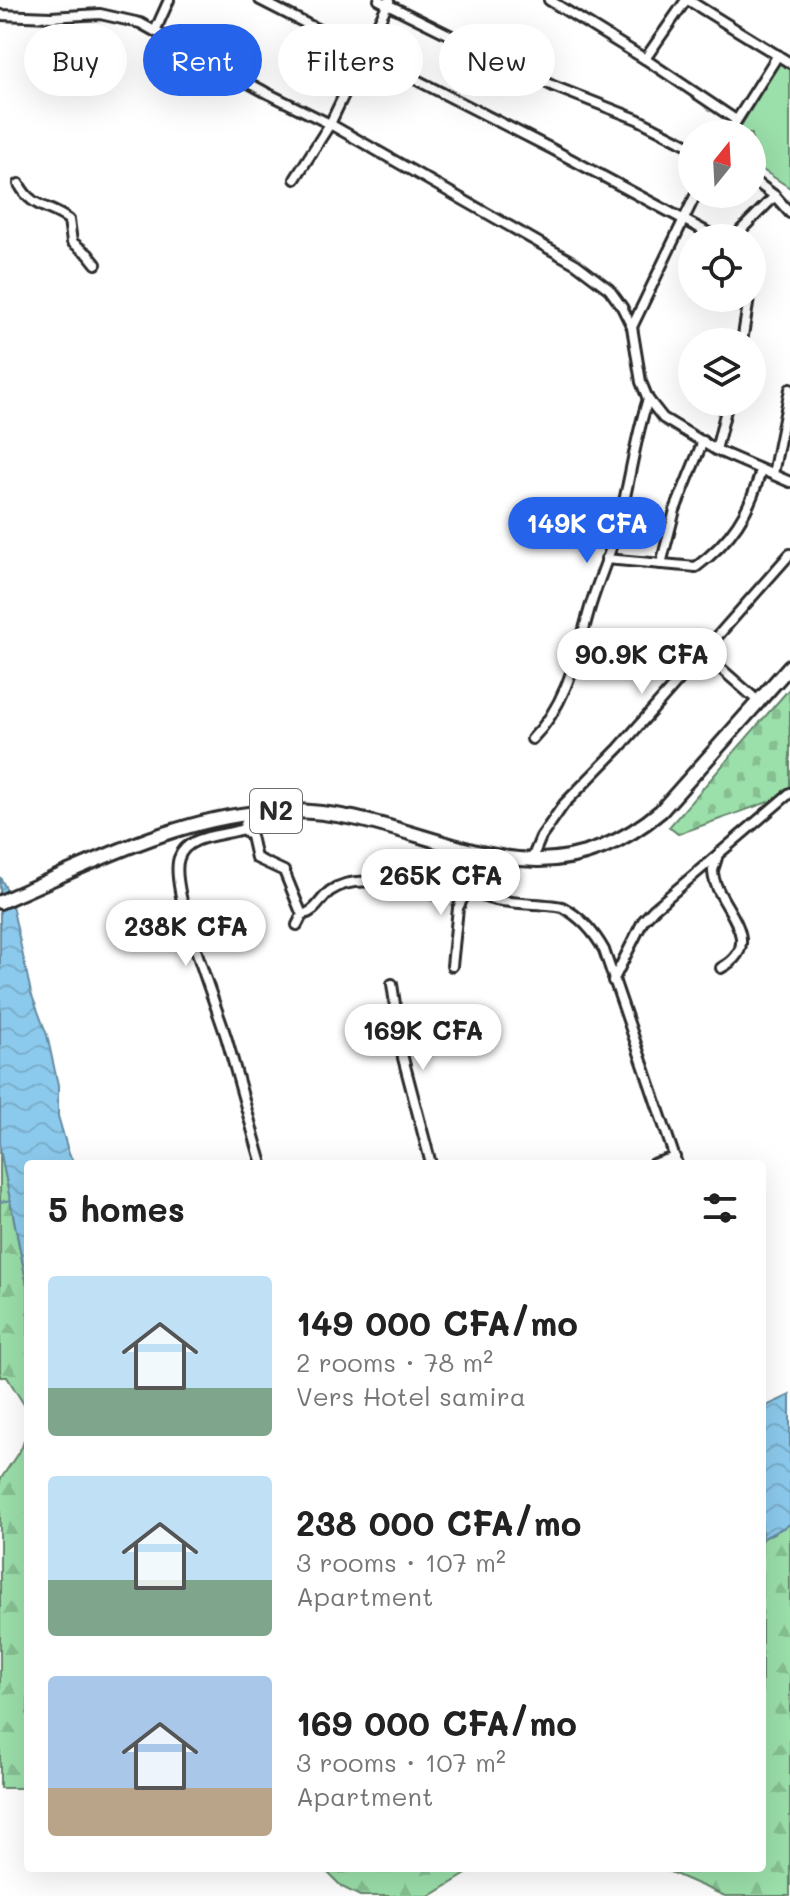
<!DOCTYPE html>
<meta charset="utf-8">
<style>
:root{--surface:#fff;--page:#f6f6f6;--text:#222;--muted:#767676;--accent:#2563eb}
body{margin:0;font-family:Mali,sans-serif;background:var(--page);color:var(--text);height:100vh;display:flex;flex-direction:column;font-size:30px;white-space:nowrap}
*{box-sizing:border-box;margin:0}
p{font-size:26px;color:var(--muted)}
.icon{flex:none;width:44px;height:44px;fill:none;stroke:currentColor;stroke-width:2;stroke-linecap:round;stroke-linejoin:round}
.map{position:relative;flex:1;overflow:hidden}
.drawer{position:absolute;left:24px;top:1160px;width:742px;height:712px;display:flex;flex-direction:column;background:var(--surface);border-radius:8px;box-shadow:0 8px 32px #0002}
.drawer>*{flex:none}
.hud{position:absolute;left:24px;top:24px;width:742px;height:72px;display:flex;gap:16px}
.needle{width:52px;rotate:18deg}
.controls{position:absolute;left:678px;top:120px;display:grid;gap:16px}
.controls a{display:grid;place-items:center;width:88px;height:88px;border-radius:50%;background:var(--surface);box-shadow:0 8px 32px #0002;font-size:40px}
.price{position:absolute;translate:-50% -68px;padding:0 18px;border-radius:28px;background:#fff;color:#222;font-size:26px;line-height:52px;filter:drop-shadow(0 2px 4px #0008)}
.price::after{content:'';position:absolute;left:50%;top:48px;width:24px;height:18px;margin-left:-12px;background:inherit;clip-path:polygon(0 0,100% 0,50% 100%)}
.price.selected{background:var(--accent);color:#fff}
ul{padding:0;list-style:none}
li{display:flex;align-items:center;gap:24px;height:200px;padding:0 24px}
li span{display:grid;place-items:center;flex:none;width:224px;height:160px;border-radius:8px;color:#555}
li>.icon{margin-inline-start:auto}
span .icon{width:96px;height:96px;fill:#fffc;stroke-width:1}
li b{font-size:34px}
h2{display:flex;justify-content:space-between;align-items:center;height:96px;padding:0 24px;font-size:34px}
.pill{padding:0 28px;border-radius:36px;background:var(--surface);box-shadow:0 8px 32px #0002;font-size:28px;line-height:72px}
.pill.selected{background:var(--accent);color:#fff}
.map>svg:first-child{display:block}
.grass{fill:#9bdfaa;stroke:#63856a;stroke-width:2}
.forest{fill:url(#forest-firs);stroke:#63856a;stroke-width:2}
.cemetery{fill:url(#cemetery-stones);stroke:#63856a;stroke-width:2}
.water{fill:url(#water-waves);stroke:#658a9f;stroke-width:2}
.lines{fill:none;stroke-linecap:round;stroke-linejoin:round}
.stream{stroke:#658a9f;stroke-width:2}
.minor-casing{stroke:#2b2b2b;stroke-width:14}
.highway-casing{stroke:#2b2b2b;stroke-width:18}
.minor{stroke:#fff;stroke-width:8}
.highway{stroke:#fff;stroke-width:12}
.labels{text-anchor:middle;stroke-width:8;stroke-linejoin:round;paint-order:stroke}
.shield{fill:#fff;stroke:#6b6b6b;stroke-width:2}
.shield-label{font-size:26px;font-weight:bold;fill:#2b2b2b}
</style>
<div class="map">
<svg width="790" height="1896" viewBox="0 0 790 1896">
<defs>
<pattern id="forest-firs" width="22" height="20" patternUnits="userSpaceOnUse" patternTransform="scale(2)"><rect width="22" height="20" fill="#9bdfaa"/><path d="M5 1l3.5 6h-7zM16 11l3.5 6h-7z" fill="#86c092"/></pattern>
<pattern id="cemetery-stones" width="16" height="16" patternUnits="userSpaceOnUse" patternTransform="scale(2)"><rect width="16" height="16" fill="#9bdfaa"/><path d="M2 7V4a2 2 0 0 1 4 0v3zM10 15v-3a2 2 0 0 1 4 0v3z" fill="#86c092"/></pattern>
<pattern id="water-waves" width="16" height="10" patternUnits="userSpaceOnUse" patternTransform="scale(2)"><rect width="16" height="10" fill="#8ccaed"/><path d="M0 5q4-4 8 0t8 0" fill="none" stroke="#79aecb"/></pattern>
</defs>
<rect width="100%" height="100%" fill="#fff"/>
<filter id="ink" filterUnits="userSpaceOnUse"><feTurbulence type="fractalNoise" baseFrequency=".0125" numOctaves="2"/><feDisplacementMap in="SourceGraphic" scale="16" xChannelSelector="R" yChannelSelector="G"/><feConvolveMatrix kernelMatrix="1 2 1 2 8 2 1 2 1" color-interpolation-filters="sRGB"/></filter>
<g filter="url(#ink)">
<path class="grass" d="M 780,62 L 790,69 L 790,188 L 752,163 L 752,134 L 736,134 Z"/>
<g class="forest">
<path d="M 0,1149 L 28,1290 L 28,1411 L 7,1377 L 0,1377 Z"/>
<path d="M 28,1428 L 28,1788 L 0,1788 L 0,1480 L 22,1447 Z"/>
<path d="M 790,1524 L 790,1896 L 725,1896 L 661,1868 L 762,1868 L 762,1539 Z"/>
<path d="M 323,1868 L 476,1868 L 430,1896 L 360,1896 L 342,1887 Z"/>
</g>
<path class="cemetery" d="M 790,688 L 790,787 L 782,797 L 678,834 L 669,827 Z"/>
<g class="water">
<path d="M 0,877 L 10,896 L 31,993 L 47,1035 L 58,1085 L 58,1116 L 69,1154 L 75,1164 L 28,1164 L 28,1290 L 0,1149 Z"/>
<path d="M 790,1395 L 790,1524 L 762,1539 L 762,1408 Z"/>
</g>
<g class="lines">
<path class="stream" d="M 0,1202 L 11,1200"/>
<defs>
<g id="minor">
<path d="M 260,0 L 552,149 L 718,238"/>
<path d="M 379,0 L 553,86 L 637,119 L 692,147"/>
<path d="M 549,0 L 645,59 L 736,120"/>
<path d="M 688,0 L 790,63"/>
<path d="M 0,15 L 51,17 L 100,14 L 140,23 L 265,92 L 330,124 L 576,264 L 609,289 L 622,307 L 632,327 L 641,382 L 648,399 L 663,418 L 716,450 L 790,482"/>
<path d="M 155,31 L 169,0"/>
<path d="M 645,59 L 686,0"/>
<path d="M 728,134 L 778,55"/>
<path d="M 295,179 L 330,124 L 389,1"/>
<path d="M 752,179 L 775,196 L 790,213"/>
<path d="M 19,184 C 32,209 49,205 69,220 L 72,242 L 88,254 L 96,264"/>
<path d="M 733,238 L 775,196"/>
<path d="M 632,327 L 696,194"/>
<path d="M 742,342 L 749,298"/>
<path d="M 716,450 L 728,402"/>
<path d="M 773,474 L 790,389"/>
<path d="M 606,559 L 696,567 C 731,541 750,512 761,470"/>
<path d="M 661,564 L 675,510 L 703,441"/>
<path d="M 702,652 L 759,702"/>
<path d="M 532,739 C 567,704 576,657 589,611 C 596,586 607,562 615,536 C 629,491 633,444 648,399"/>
<path d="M 250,813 L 243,829 C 224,836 187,834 179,858 C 168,887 217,1006 227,1040 C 239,1081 250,1123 262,1164"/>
<path d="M 243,829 L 251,836 L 256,858 L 284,871 L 302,915 L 297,925"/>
<path d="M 480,852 C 479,862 472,880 476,890 C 484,906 544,902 562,907 C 581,917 594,932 604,950 L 677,1164"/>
<path d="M 717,858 C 716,860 714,868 713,870 C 712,902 771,941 721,968"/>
<path d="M 531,861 L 541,837 L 564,804 L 619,748 L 790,554"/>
<path d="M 302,915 C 317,911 319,900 330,891 C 359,870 406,889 437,895 L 448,890 L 469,893"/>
<path d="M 452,966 L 458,908 L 464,896 L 470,892"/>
<path d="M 613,981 L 643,921 L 654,909 L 790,793"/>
<path d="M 392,984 L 403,1058 L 431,1164"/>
<path d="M 653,1164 L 675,1157"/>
</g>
<path id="highway" d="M 0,902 C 89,864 185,813 283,811 C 423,807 528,923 661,811 L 790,666"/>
</defs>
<use href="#minor" class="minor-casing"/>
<use href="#highway" class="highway-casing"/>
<use href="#minor" class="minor"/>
<use href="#highway" class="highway"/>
</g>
</g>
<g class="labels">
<rect class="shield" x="250" y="789" width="52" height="44" rx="6"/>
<g class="shield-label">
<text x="276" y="820">N2</text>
</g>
</g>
</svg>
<div class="controls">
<a><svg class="needle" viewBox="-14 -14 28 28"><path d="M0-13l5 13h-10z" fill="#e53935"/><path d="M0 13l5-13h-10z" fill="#767676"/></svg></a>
<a><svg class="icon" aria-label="locate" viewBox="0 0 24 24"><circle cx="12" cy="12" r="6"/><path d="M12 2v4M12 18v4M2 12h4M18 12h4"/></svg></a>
<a><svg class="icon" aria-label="layers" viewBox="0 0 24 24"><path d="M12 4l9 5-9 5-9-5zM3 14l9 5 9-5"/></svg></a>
</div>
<b class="price selected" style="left:587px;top:565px">149K CFA</b>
<b class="price" style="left:642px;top:696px">90.9K CFA</b>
<b class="price" style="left:441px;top:917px">265K CFA</b>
<b class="price" style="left:186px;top:968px">238K CFA</b>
<b class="price" style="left:423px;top:1072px">169K CFA</b>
<div class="hud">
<a class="pill">Buy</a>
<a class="pill selected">Rent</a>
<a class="pill">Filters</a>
<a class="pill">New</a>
</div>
<section class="drawer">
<h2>5 homes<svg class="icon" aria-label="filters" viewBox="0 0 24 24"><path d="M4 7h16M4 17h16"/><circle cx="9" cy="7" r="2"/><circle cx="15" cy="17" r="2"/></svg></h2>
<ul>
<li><span style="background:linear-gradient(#bfe0f5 70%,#7fa58c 0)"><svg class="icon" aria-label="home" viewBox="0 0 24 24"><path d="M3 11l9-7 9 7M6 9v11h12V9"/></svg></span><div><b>149 000 CFA/mo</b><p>2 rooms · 78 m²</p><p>Vers Hotel samira</p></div></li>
<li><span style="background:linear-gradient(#bfe0f5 65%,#7fa58c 0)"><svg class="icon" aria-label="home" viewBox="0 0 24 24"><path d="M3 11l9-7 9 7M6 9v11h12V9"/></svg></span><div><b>238 000 CFA/mo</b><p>3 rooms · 107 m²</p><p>Apartment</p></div></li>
<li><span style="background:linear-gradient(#a9c7e8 70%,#b9a48a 0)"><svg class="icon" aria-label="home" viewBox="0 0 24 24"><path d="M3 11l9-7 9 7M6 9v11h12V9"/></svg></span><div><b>169 000 CFA/mo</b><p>3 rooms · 107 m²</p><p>Apartment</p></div></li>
</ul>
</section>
</div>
